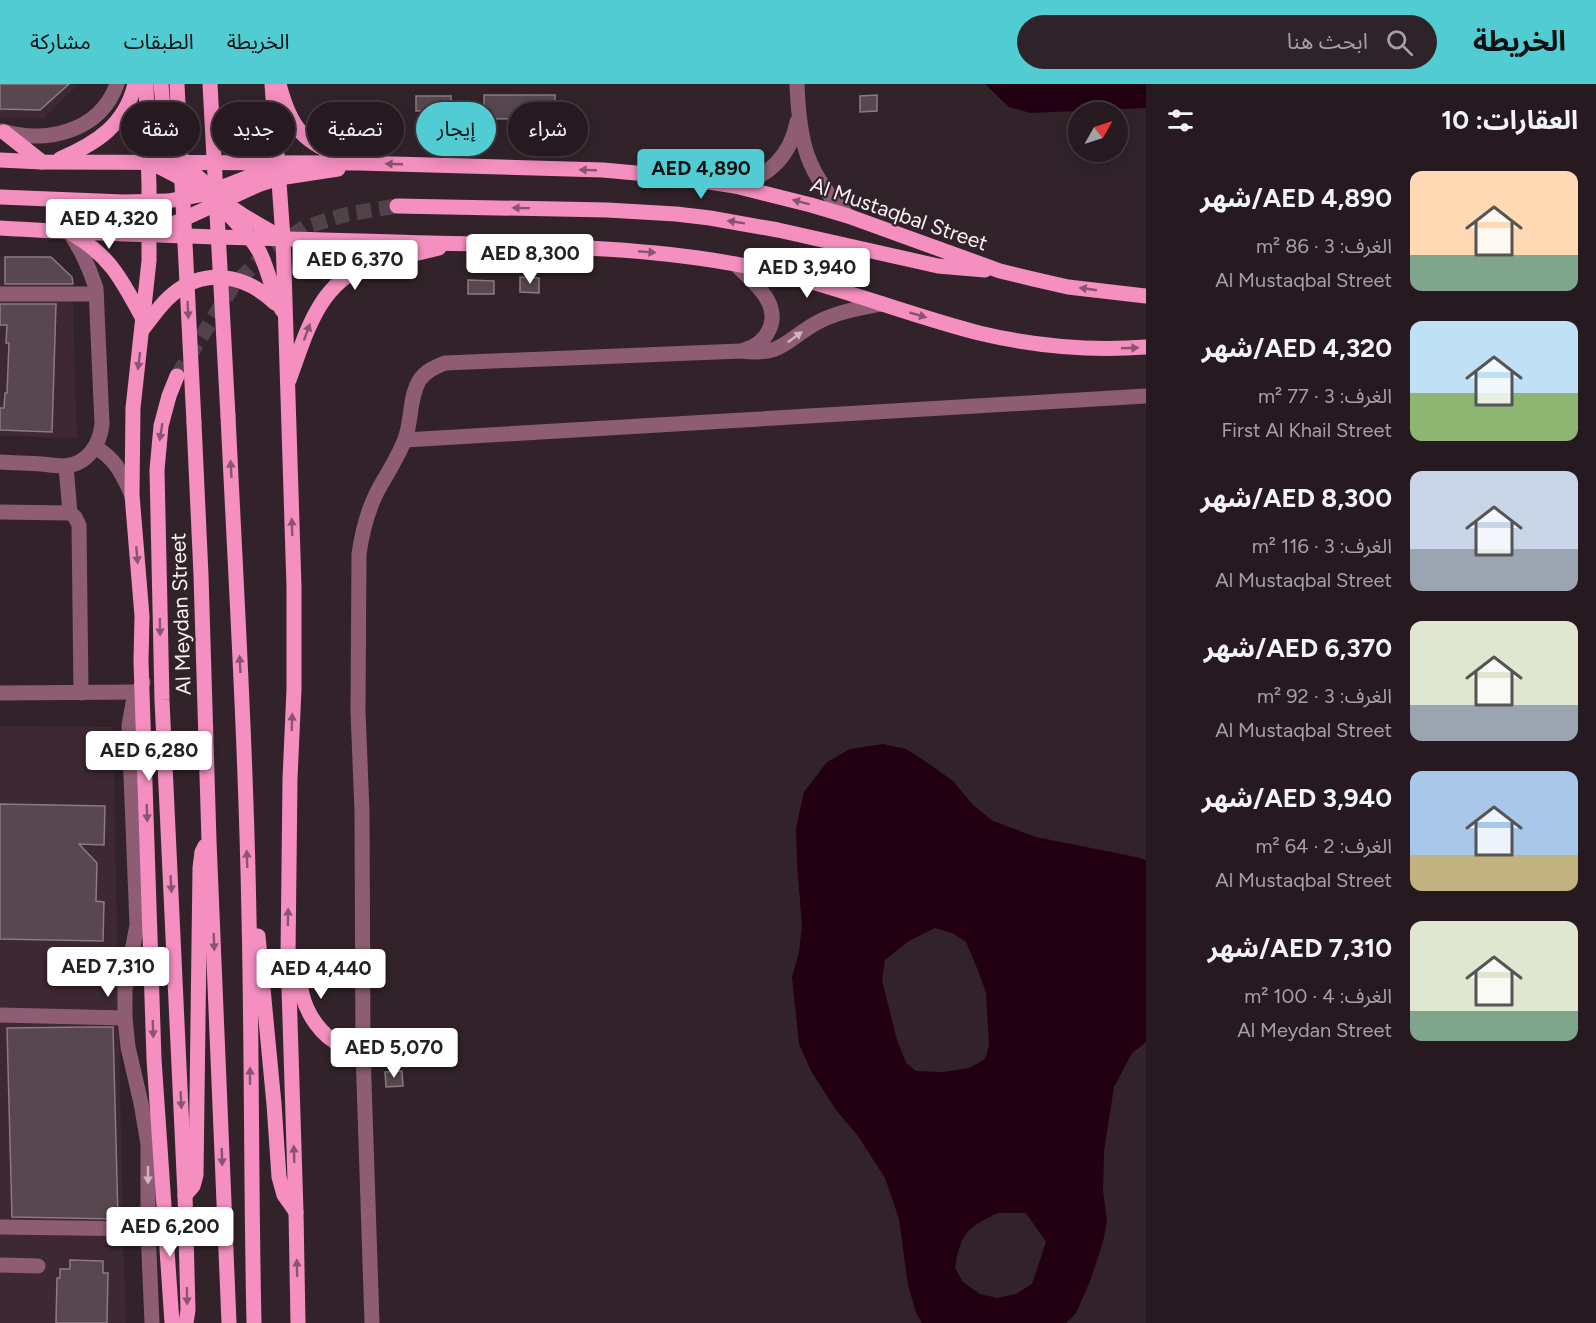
<!DOCTYPE html>
<html lang="ar">
<meta charset="utf-8">
<style>
:root{--surface:#261a20;--page:#2e2329;--text:#f1f3f6;--muted:#a4a1a5;--line:#42383e;--accent:#51ccd3}
body{margin:0;font-family:Figtree,"Noto Sans Arabic",sans-serif;background:var(--page);color:var(--text);direction:rtl;height:100vh;display:flex;flex-direction:column;font-size:22px;white-space:nowrap}
*{box-sizing:border-box;margin:0}
p{font-size:20px;color:var(--muted)}
.icon{flex:none;width:33px;height:33px;fill:none;stroke:currentColor;stroke-width:2;stroke-linecap:round;stroke-linejoin:round}
.map{position:relative;flex:1;overflow:hidden;direction:ltr}
.panel{display:flex;flex-direction:column;background:var(--surface);width:450px}
.panel>*{flex:none}
.guide{position:absolute;left:18px;top:18px;width:570px;height:54px;direction:rtl;display:flex;gap:12px}
.needle{width:39px;rotate:51deg}
.buttons{position:absolute;left:1068px;top:18px;display:grid;gap:12px}
.buttons a{display:grid;place-items:center;width:60px;height:60px;border-radius:50%;background:var(--surface);box-shadow:0 3px 15px #0003,0 0 0 2px var(--line);font-size:30px}
.price{position:absolute;translate:-50% -51px;padding:0 14px;border-radius:6px;background:#fff;color:#222;font-size:20px;line-height:39px;filter:drop-shadow(0 2px 3px #0008)}
.price::after{content:'';position:absolute;left:50%;top:36px;width:18px;height:14px;margin-left:-9px;background:inherit;clip-path:polygon(0 0,100% 0,50% 100%)}
.price.on{background:var(--accent);color:#111}
ul{padding:0;list-style:none}
li{display:flex;align-items:center;gap:18px;height:150px;padding:0 18px}
li span{display:grid;place-items:center;flex:none;width:168px;height:120px;border-radius:12px;color:#555}
li>.icon{margin-inline-start:auto}
span .icon{width:72px;height:72px;fill:#fffc;stroke-width:1}
li b{font-size:26px}
h2{display:flex;justify-content:space-between;align-items:center;height:72px;padding:0 18px;font-size:26px}
.tag{padding:0 21px;border-radius:27px;background:var(--surface);box-shadow:0 3px 15px #0003,0 0 0 2px var(--line);font-size:21px;line-height:54px}
.tag.on{background:var(--accent);color:#111}
header{display:flex;align-items:center;gap:36px;box-sizing:border-box;height:84px;padding:0 30px;background:var(--accent);color:#111}
header strong{font-size:28px}
nav{display:flex;gap:33px;margin-inline-start:auto;font-size:21px}
.search{width:420px;height:54px;background:var(--page);display:flex;align-items:center;gap:15px;box-sizing:border-box;padding:0 21px;border-radius:33px;color:var(--muted);font-size:22px}
main{display:flex;flex:1;min-height:0}
.map>svg:first-child{display:block}
.built{fill:#3e2833}
.water{fill:#220012;fill-rule:evenodd}
.building{fill:#58474f;stroke:#8d7982;stroke-width:1.5}
.lines{fill:none;stroke-linecap:round;stroke-linejoin:round}
.major-tunnel{stroke:#504248;stroke-width:15;stroke-dasharray:15 8;stroke-linecap:butt}
.minor{stroke:#8e5d74;stroke-width:15}
.major{stroke:#f48fc0;stroke-width:15}
.major-bridge{stroke:#f48fc0;stroke-width:15}
.oneway{fill:#89546e}
.oneway2{fill:#cfb5c1}
.labels{text-anchor:middle;stroke-width:4.5;stroke-linejoin:round;paint-order:stroke}
.street-label{font-size:21px;fill:#faeff4;stroke:#32232a}
</style>
<header>
<strong>الخريطة</strong>
<div class="search"><svg class="icon" aria-label="search" viewBox="0 0 24 24"><circle cx="10" cy="10" r="6"/><path d="M15 15l6 6"/></svg>ابحث هنا</div>
<nav><a>الخريطة</a><a>الطبقات</a><a>مشاركة</a></nav>
</header>
<main>
<section class="panel">
<h2>العقارات: 10<svg class="icon" aria-label="filters" viewBox="0 0 24 24"><path d="M4 7h16M4 17h16"/><circle cx="9" cy="7" r="2"/><circle cx="15" cy="17" r="2"/></svg></h2>
<ul>
<li><span style="background:linear-gradient(#ffd9b3 70%,#7fa58c 0)"><svg class="icon" aria-label="home" viewBox="0 0 24 24"><path d="M3 11l9-7 9 7M6 9v11h12V9"/></svg></span><div><b>AED 4,890/شهر</b><p>الغرف: 3 · 86 m²</p><p>Al Mustaqbal Street</p></div></li>
<li><span style="background:linear-gradient(#bfe0f5 60%,#8fb573 0)"><svg class="icon" aria-label="home" viewBox="0 0 24 24"><path d="M3 11l9-7 9 7M6 9v11h12V9"/></svg></span><div><b>AED 4,320/شهر</b><p>الغرف: 3 · 77 m²</p><p>First Al Khail Street</p></div></li>
<li><span style="background:linear-gradient(#c9d6e8 65%,#9aa5b1 0)"><svg class="icon" aria-label="home" viewBox="0 0 24 24"><path d="M3 11l9-7 9 7M6 9v11h12V9"/></svg></span><div><b>AED 8,300/شهر</b><p>الغرف: 3 · 116 m²</p><p>Al Mustaqbal Street</p></div></li>
<li><span style="background:linear-gradient(#dfe7d0 70%,#9aa5b1 0)"><svg class="icon" aria-label="home" viewBox="0 0 24 24"><path d="M3 11l9-7 9 7M6 9v11h12V9"/></svg></span><div><b>AED 6,370/شهر</b><p>الغرف: 3 · 92 m²</p><p>Al Mustaqbal Street</p></div></li>
<li><span style="background:linear-gradient(#a9c7e8 70%,#c2b280 0)"><svg class="icon" aria-label="home" viewBox="0 0 24 24"><path d="M3 11l9-7 9 7M6 9v11h12V9"/></svg></span><div><b>AED 3,940/شهر</b><p>الغرف: 2 · 64 m²</p><p>Al Mustaqbal Street</p></div></li>
<li><span style="background:linear-gradient(#dfe7d0 75%,#7fa58c 0)"><svg class="icon" aria-label="home" viewBox="0 0 24 24"><path d="M3 11l9-7 9 7M6 9v11h12V9"/></svg></span><div><b>AED 7,310/شهر</b><p>الغرف: 4 · 100 m²</p><p>Al Meydan Street</p></div></li>
</ul>
</section>
<div class="map">
<svg width="1146" height="1239" viewBox="0 0 1146 1239">
<rect width="100%" height="100%" fill="#32232a"/>
<g class="built">
<path d="M 0,0 L 79,0 L 44,34 L 0,33 Z"/>
<path d="M 0,172 L 51,173 L 72,193 L 77,354 L 0,352 Z"/>
<path d="M 0,642 L 113,643 L 123,1149 L 126,1239 L 0,1239 Z"/>
</g>
<g class="water">
<path d="M 985,0 L 1146,0 L 1146,24 L 1031,29 L 1009,23 Z"/>
<path d="M 883,660 L 906,665 L 925,677 L 953,697 L 973,721 L 993,737 L 1036,753 L 1136,773 L 1146,776 L 1146,958 L 1132,969 L 1114,1003 L 1104,1067 L 1103,1106 L 1107,1137 L 1103,1158 L 1090,1197 L 1076,1229 L 1066,1239 L 922,1239 L 916,1229 L 908,1201 L 899,1135 L 885,1094 L 858,1052 L 836,1026 L 811,987 L 799,960 L 792,893 L 799,868 L 802,841 L 797,780 L 796,744 L 804,708 L 827,678 L 850,665 ZM 935,844 L 952,849 L 966,858 L 977,884 L 986,908 L 989,961 L 985,975 L 969,984 L 943,988 L 916,987 L 906,979 L 897,956 L 882,896 L 885,876 L 909,857 ZM 998,1129 L 1026,1129 L 1046,1158 L 1032,1200 L 1016,1210 L 997,1214 L 980,1210 L 963,1198 L 955,1184 C 961,1149 966,1144 998,1129 Z"/>
</g>
<g class="building">
<path d="M 0,0 L 69,0 L 40,26 L 0,25 Z"/>
<path d="M 484,11 L 555,11 L 555,34 L 484,35 Z"/>
<path d="M 877,11 L 877,27 L 860,28 L 860,12 Z"/>
<path d="M 416,12 L 451,12 L 451,26 L 416,27 Z"/>
<path d="M 5,173 L 51,173 L 72,193 L 73,200 L 5,200 Z"/>
<path d="M 520,193 L 539,194 L 539,209 L 520,208 Z"/>
<path d="M 468,196 L 494,197 L 494,210 L 468,210 Z"/>
<path d="M 0,220 L 56,220 L 52,348 L 0,346 L 0,324 L 4,324 L 5,309 L 7,309 L 9,259 L 6,259 L 7,241 L 0,241 Z"/>
<path d="M 0,720 L 105,722 L 104,761 L 79,760 L 97,779 L 96,817 L 104,818 L 103,857 L 0,855 Z"/>
<path d="M 88,943 L 113,943 L 118,1135 L 12,1133 L 7,944 Z"/>
<path d="M 402,987 L 403,1002 L 386,1003 L 385,988 Z"/>
<path d="M 70,1176 L 103,1177 L 103,1189 L 108,1189 L 107,1239 L 56,1239 L 57,1194 L 60,1194 L 60,1185 L 70,1185 Z"/>
</g>
<g class="lines">
<path class="major-tunnel" d="M 177,292 L 233,202 L 266,169 L 305,143 L 348,130 L 397,122"/>
<g class="minor">
<path d="M 797,0 C 799,58 806,89 848,132"/>
<path d="M 2,47 C 46,60 100,48 117,0"/>
<path d="M 735,102 C 769,92 790,73 797,38"/>
<path d="M 735,180 C 752,197 782,219 769,246 C 764,257 755,263 744,266"/>
<path d="M 0,210 L 96,210"/>
<path d="M 405,356 L 1146,312"/>
<path d="M 95,363 C 116,375 122,390 132,411"/>
<path d="M 0,378 C 14,379 28,379 42,380 C 50,381 58,382 65,382 C 88,380 100,360 102,340 L 96,204 C 89,183 82,166 69,148"/>
<path d="M 66,382 L 70,429"/>
<path d="M 0,428 L 70,429 L 75,433 L 79,441 L 81,609"/>
<path d="M 143,598 L 133,619 L 129,642 L 137,841 L 125,905 L 125,934 L 128,963 L 141,1019 L 148,1060 L 148,1145 L 152,1239"/>
<path d="M 0,609 L 137,608"/>
<path d="M 0,931 L 125,934"/>
<path d="M 0,1143 L 148,1145"/>
<path d="M 0,1181 L 38,1182"/>
<path d="M 372,1239 L 363,967 L 362,728 L 358,627 L 359,470 C 362,449 367,428 377,408 C 386,391 398,374 405,355 C 412,337 409,314 419,297 C 425,287 435,283 445,279 L 741,267 C 785,273 787,253 822,236 C 841,227 861,224 881,220"/>
</g>
<g class="major">
<path d="M 146,0 L 149,102 L 149,177 L 133,324 L 132,411 L 142,532 L 141,577 L 154,975 L 172,1239"/>
<path d="M 161,0 C 163,21 163,41 171,61 C 179,77 196,91 209,103"/>
<path d="M 272,0 L 283,154 L 294,503 L 294,605 L 290,695 L 288,872 L 296,1128 L 298,1239"/>
<path d="M 279,0 C 291,46 303,58 348,75"/>
<path d="M 4,48 L 42,78"/>
<path d="M 60,75 C 97,59 125,41 135,0"/>
<path d="M 0,76 L 42,78 L 359,79 L 603,86 L 669,92 L 735,102 L 811,121 L 848,132 L 1000,187 L 1033,195 L 1068,203 L 1146,212"/>
<path d="M 155,81 C 184,94 208,111 231,133 C 242,145 253,155 260,169 C 269,188 272,208 282,226"/>
<path d="M 0,113 L 123,118 L 168,117 L 205,110 L 246,94 L 275,79"/>
<path d="M 229,122 L 244,132 L 280,153"/>
<path d="M 397,122 L 607,126 L 676,130 L 710,134 L 778,146 L 938,182 L 985,186"/>
<path d="M 0,144 C 143,153 287,154 430,159 C 519,161 609,162 698,174 C 726,178 755,183 783,190 C 849,207 913,232 979,249 C 1033,262 1090,267 1146,263"/>
<path d="M 153,149 L 260,100 L 279,94 L 338,85"/>
<path d="M 72,150 C 110,171 123,198 143,235"/>
<path d="M 142,246 C 152,234 161,219 173,210 C 206,183 246,191 275,219"/>
<path d="M 177,292 L 169,312 L 161,342 L 157,386 L 162,616 L 185,1111 L 188,1226 L 186,1239"/>
<path d="M 289,296 C 306,251 317,201 367,181 C 374,178 382,177 389,175 C 406,172 423,168 439,164"/>
<path d="M 228,332 C 236,499 246,666 249,833 C 252,968 251,1104 254,1239"/>
<path d="M 194,339 L 201,491 L 209,757 L 229,1239"/>
<path d="M 258,852 L 274,1020 L 279,1093 L 284,1111 L 296,1128"/>
<path d="M 288,872 C 302,885 299,894 302,910 C 307,930 321,952 341,961 C 348,964 356,965 363,967"/>
<path d="M 185,1111 L 193,1102 L 196,1091 L 200,784 L 202,768 L 205,762"/>
</g>
<g class="major-bridge">
<path d="M 177,0 L 194,339"/>
<path d="M 210,0 L 228,332"/>
</g>
</g>
<defs><path id="oneway-solid" d="M-6-.8H1V-3.2L6.5 0L1 3.2V.8H-6Z" transform="scale(1.5)"/></defs>
<g class="oneway">
<use href="#oneway-solid" transform="translate(394 80) rotate(-178)"/>
<use href="#oneway-solid" transform="translate(588 86) rotate(-178)"/>
<use href="#oneway-solid" transform="translate(801 118) rotate(-165)"/>
<use href="#oneway-solid" transform="translate(521 124) rotate(-179)"/>
<use href="#oneway-solid" transform="translate(736 138) rotate(-171)"/>
<use href="#oneway-solid" transform="translate(647 168) rotate(5)"/>
<use href="#oneway-solid" transform="translate(1088 205) rotate(-172)"/>
<use href="#oneway-solid" transform="translate(188 226) rotate(87)"/>
<use href="#oneway-solid" transform="translate(918 231) rotate(16)"/>
<use href="#oneway-solid" transform="translate(307 248) rotate(-70)"/>
<use href="#oneway-solid" transform="translate(1130 264) rotate(-2)"/>
<use href="#oneway-solid" transform="translate(139 277) rotate(97)"/>
<use href="#oneway-solid" transform="translate(161 348) rotate(99)"/>
<use href="#oneway-solid" transform="translate(231 385) rotate(-93)"/>
<use href="#oneway-solid" transform="translate(292 443) rotate(-92)"/>
<use href="#oneway-solid" transform="translate(137 471) rotate(85)"/>
<use href="#oneway-solid" transform="translate(160 543) rotate(89)"/>
<use href="#oneway-solid" transform="translate(240 580) rotate(-93)"/>
<use href="#oneway-solid" transform="translate(292 638) rotate(-88)"/>
<use href="#oneway-solid" transform="translate(147 729) rotate(88)"/>
<use href="#oneway-solid" transform="translate(247 775) rotate(-92)"/>
<use href="#oneway-solid" transform="translate(171 800) rotate(87)"/>
<use href="#oneway-solid" transform="translate(288 833) rotate(-89)"/>
<use href="#oneway-solid" transform="translate(214 858) rotate(88)"/>
<use href="#oneway-solid" transform="translate(153 945) rotate(88)"/>
<use href="#oneway-solid" transform="translate(250 992) rotate(-90)"/>
<use href="#oneway-solid" transform="translate(181 1016) rotate(87)"/>
<use href="#oneway-solid" transform="translate(294 1070) rotate(-92)"/>
<use href="#oneway-solid" transform="translate(222 1073) rotate(88)"/>
<use href="#oneway-solid" transform="translate(297 1184) rotate(-91)"/>
<use href="#oneway-solid" transform="translate(187 1212) rotate(89)"/>
</g>
<g class="oneway2">
<use href="#oneway-solid" transform="translate(795 253) rotate(-36)"/>
<use href="#oneway-solid" transform="translate(148 1091) rotate(90)"/>
</g>
<g class="labels">
<g class="street-label">
<text transform="translate(899 130) rotate(19)" y="7">Al Mustaqbal Street</text>
<text transform="translate(181 530) rotate(-92)" y="7">Al Meydan Street</text>
</g>
</g>
</svg>
<div class="buttons">
<a><svg class="needle" viewBox="-14 -14 28 28"><path d="M0-13l5 13h-10z" fill="#e53935"/><path d="M0 13l5-13h-10z" fill="#a4a1a5"/></svg></a>
</div>
<b class="price on" style="left:701px;top:116px">AED 4,890</b>
<b class="price" style="left:109px;top:166px">AED 4,320</b>
<b class="price" style="left:530px;top:201px">AED 8,300</b>
<b class="price" style="left:355px;top:207px">AED 6,370</b>
<b class="price" style="left:807px;top:215px">AED 3,940</b>
<b class="price" style="left:149px;top:698px">AED 6,280</b>
<b class="price" style="left:108px;top:914px">AED 7,310</b>
<b class="price" style="left:321px;top:916px">AED 4,440</b>
<b class="price" style="left:394px;top:995px">AED 5,070</b>
<b class="price" style="left:170px;top:1174px">AED 6,200</b>
<div class="guide">
<a class="tag">شراء</a>
<a class="tag on">إيجار</a>
<a class="tag">تصفية</a>
<a class="tag">جديد</a>
<a class="tag">شقة</a>
</div>
</div>
</main>
